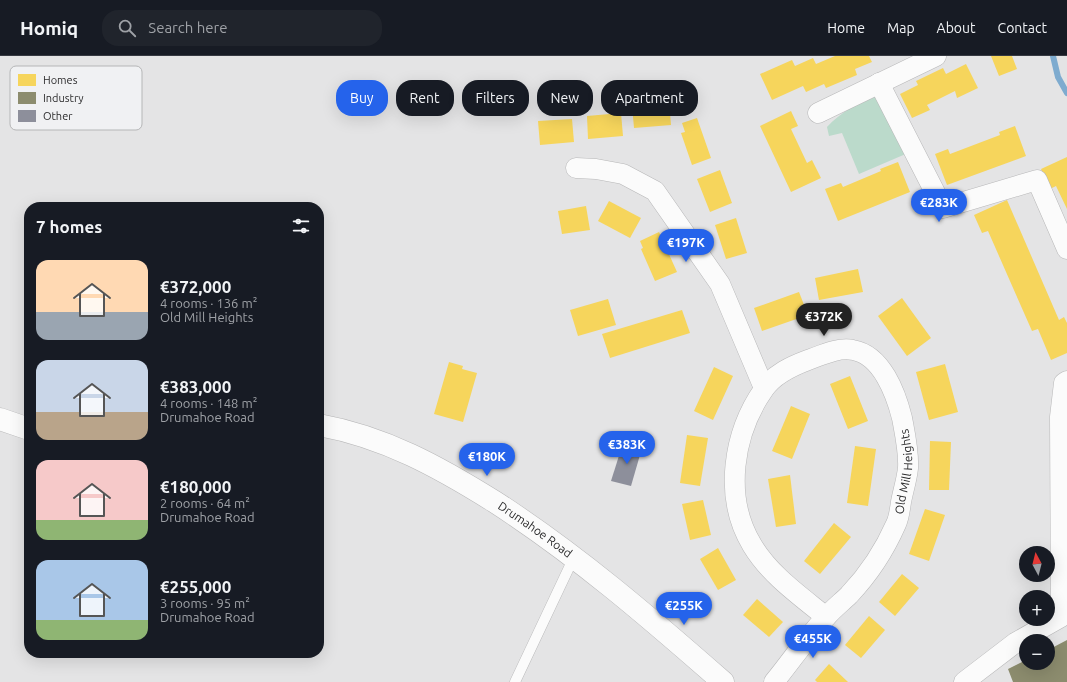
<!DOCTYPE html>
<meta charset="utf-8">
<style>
:root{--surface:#171b24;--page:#20242c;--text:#f1f3f6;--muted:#9ea1a6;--line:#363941;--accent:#2563eb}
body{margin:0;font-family:Ubuntu,sans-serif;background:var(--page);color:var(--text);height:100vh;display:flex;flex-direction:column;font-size:15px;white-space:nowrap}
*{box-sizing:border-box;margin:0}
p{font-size:13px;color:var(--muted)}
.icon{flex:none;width:22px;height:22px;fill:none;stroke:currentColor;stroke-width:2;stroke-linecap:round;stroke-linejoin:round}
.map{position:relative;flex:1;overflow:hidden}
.panel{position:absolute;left:24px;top:146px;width:300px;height:456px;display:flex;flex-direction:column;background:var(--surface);border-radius:16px;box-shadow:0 4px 16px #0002}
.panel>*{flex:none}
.guide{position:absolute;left:336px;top:24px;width:380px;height:36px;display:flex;gap:8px}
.needle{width:26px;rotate:353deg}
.tools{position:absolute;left:1019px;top:490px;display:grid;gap:8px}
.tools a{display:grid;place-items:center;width:36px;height:36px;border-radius:50%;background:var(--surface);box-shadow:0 4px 16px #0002;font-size:20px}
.price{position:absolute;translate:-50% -34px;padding:0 9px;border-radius:14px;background:var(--accent);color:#fff;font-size:13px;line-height:26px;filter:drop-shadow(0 1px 2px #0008)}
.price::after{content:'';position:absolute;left:50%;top:24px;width:12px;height:9px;margin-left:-6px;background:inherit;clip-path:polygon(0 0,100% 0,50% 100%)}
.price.selected{background:#222;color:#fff}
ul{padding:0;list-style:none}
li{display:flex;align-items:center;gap:12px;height:100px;padding:0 12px}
li span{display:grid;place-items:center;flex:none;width:112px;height:80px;border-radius:12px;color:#555}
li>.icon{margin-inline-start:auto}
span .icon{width:48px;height:48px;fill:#fffc;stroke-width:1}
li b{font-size:17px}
h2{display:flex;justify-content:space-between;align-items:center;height:48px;padding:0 12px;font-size:17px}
.tag{padding:0 14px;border-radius:16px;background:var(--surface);box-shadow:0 4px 16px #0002;font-size:14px;line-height:36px}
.tag.selected{background:var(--accent);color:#fff}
header{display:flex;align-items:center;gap:24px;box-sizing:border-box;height:56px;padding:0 20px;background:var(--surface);border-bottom:1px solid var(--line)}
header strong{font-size:19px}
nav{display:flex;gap:22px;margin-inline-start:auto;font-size:14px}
.search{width:280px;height:36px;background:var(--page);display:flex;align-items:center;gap:10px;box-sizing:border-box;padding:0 14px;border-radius:16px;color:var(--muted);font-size:15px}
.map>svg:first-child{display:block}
.green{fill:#bbdacb}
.homes{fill:#f6d55c}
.industry{fill:#8c8c6e}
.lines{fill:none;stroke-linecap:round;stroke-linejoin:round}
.stream{stroke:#7eabcf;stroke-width:6}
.building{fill:#8d8f9b}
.service-casing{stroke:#b7b7b8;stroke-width:11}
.minor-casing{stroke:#b7b7b8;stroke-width:21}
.secondary-casing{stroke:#b7b7b8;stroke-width:23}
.service{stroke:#fbfbfb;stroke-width:10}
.minor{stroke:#fbfbfb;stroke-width:20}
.secondary{stroke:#fbfbfb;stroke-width:22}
.labels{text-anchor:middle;stroke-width:4;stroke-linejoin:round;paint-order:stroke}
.street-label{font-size:12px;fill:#2b2b2c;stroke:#f0f1f3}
.key{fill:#f0f1f3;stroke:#b5b6b7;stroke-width:1}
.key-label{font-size:11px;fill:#2b2b2c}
</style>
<header>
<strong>Homiq</strong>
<div class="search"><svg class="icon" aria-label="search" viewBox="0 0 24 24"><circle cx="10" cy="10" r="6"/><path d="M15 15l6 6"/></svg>Search here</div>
<nav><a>Home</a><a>Map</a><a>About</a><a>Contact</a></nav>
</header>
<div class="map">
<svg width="1067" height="626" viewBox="0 0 1067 626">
<rect width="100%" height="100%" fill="#e4e4e5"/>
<path class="green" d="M 878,40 L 908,97 L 859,118 L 842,77 L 829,80 L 827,71 C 841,56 858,46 878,40 Z"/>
<g class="homes">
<path d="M 835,0 L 869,0 L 872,6 L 855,13 L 857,19 L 826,32 L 824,28 L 806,36 L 803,30 L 772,44 L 760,18 L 792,4 L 795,10 L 813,2 L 816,8 Z"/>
<path d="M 991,0 L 1012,0 L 1017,13 L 999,20 Z"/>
<path d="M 966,8 L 978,32 L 957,42 L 955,35 L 927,49 L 930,54 L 912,62 L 900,38 L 918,29 L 916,25 L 943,12 L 946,18 Z"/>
<path d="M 680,45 L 681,56 L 670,57 L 671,69 L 634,72 L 632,49 Z"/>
<path d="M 791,55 L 798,70 L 791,73 L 807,107 L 812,104 L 821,122 L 791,136 L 760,70 Z"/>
<path d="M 621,57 L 623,80 L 588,83 L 587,60 Z"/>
<path d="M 697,62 L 711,102 L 692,109 L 681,77 L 685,76 L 682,67 Z"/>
<path d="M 572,63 L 574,86 L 540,89 L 538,65 Z"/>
<path d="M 1015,70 L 1026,100 L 947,129 L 935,98 L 948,93 L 950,98 L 1000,79 L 999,76 Z"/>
<path d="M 1067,101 L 1067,153 L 1056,130 L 1050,133 L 1041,113 Z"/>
<path d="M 898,106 L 910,136 L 838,165 L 825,133 L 841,127 L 843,131 L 881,115 L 880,113 Z"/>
<path d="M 720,114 L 732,147 L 710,156 L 697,123 Z"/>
<path d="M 1007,144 L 1059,264 L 1064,261 L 1067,267 L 1067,297 L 1051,304 L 1038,273 L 1032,275 L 988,175 L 982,177 L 974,159 Z"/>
<path d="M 609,145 L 641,162 L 630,182 L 598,165 Z"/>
<path d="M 586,150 L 590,174 L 562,178 L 558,155 Z"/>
<path d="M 736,162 L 747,197 L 726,203 L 715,169 Z"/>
<path d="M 659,176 L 677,216 L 655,225 L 641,193 L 643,192 L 640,185 Z"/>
<path d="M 858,213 L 863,236 L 819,244 L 815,222 Z"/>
<path d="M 799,236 L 808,259 L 762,275 L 754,252 Z"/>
<path d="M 902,242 L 931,282 L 907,300 L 878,260 Z"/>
<path d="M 608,243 L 616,269 L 578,280 L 570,254 Z"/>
<path d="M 682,254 L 690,277 L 610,302 L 602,278 Z"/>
<path d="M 449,306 L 463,310 L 462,313 L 477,317 L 463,366 L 434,358 Z"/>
<path d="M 945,308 L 958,356 L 929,364 L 916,316 Z"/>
<path d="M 714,311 L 733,320 L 713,364 L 694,355 Z"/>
<path d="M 850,320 L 868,365 L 848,373 L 830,328 Z"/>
<path d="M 791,350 L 810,358 L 792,403 L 772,395 Z"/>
<path d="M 687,379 L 708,382 L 700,430 L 680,427 Z"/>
<path d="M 930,385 L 951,386 L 949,434 L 929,434 Z"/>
<path d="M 855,390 L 876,393 L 868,450 L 847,447 Z"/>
<path d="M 790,419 L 796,468 L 776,471 L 768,423 Z"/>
<path d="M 703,444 L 711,479 L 690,484 L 682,448 Z"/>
<path d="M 925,453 L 945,459 L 929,505 L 909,498 Z"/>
<path d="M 834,467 L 851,481 L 820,518 L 804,505 Z"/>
<path d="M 718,492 L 736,524 L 718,534 L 700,503 Z"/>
<path d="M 902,518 L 919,532 L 895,560 L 879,546 Z"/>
<path d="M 757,543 L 783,566 L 769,581 L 743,559 Z"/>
<path d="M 869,560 L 885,574 L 861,602 L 845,589 Z"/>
<path d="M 829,608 L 848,626 L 817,626 L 815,624 Z"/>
</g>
<path class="industry" d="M 1067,584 L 1067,626 L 1013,626 L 1008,613 L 1026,604 L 1026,607 L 1048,607 L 1048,594 Z"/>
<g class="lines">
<path class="stream" d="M 1053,0 L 1058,21 L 1067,37"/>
</g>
<path class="building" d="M 623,387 L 642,392 L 631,430 L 611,425 Z"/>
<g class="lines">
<defs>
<path id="service" d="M 515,626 L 574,501"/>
<g id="minor">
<path d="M 879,27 L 943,152 L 1037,124 L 1067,193"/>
<path d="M 818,57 L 936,0"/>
<path d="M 576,112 L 596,113 L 623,118 L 655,135 L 720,228 L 764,332"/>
<path id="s1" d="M 774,626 C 792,604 808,580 827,560 C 834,552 842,546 849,539 C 868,519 885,493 896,468 C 899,462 900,453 901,446 C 903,435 907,423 908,412 C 909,396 905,378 902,362 C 896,338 882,299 853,294 C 838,291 822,299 808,304 C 792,310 774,318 764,333 C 733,377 723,441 752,489 C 770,519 799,539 826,561"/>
<path d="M 964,626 L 1015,587 L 1061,561 L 1060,361 L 1064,327 L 1067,325"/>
</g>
<g id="secondary">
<path d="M 0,363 L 29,373"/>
<path id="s2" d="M 319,369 C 385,381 439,411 495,446 C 577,499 650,562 723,626"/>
</g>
</defs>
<use href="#service" class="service-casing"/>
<use href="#minor" class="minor-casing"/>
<use href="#secondary" class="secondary-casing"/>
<use href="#service" class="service"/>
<use href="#minor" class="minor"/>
<use href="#secondary" class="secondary"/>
</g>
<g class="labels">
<g class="street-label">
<text dy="4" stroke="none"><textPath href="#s1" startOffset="254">Old Mill Heights</textPath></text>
<text dy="4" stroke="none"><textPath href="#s2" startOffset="242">Drumahoe Road</textPath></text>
</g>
</g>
<rect x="10" y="10" width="132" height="64" rx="6" class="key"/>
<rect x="18" y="18" width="18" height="12" fill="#f6d55c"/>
<rect x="18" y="36" width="18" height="12" fill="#8c8c6e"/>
<rect x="18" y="54" width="18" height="12" fill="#8d8f9b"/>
<g class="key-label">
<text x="43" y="28">Homes</text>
<text x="43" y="46">Industry</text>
<text x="43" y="64">Other</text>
</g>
</svg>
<div class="tools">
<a><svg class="needle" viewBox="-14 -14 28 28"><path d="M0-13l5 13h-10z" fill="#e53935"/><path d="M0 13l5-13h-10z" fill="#9ea1a6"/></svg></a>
<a>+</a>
<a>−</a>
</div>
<b class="price" style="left:939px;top:167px">€283K</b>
<b class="price" style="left:686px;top:207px">€197K</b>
<b class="price selected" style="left:824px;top:281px">€372K</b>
<b class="price" style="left:627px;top:409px">€383K</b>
<b class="price" style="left:487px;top:421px">€180K</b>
<b class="price" style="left:684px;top:570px">€255K</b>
<b class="price" style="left:813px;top:603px">€455K</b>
<div class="guide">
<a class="tag selected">Buy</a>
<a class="tag">Rent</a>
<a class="tag">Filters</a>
<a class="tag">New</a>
<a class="tag">Apartment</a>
</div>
<section class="panel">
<h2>7 homes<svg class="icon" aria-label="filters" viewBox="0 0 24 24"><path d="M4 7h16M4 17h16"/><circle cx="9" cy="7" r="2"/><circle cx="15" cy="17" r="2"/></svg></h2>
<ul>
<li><span style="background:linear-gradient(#ffd9b3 65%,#9aa5b1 0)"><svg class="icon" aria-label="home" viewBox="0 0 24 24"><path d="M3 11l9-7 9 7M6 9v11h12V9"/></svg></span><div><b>€372,000</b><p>4 rooms · 136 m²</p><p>Old Mill Heights</p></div></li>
<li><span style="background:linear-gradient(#c9d6e8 65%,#b9a48a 0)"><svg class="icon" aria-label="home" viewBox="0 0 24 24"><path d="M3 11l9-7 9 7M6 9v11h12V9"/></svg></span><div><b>€383,000</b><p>4 rooms · 148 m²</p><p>Drumahoe Road</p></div></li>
<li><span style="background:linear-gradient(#f6c9c9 75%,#8fb573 0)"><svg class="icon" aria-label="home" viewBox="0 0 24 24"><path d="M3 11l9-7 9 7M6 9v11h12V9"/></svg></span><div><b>€180,000</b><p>2 rooms · 64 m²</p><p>Drumahoe Road</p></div></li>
<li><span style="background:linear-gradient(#a9c7e8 75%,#8fb573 0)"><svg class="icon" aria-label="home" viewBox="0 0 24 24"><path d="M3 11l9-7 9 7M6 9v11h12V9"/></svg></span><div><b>€255,000</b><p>3 rooms · 95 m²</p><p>Drumahoe Road</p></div></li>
</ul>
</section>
</div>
